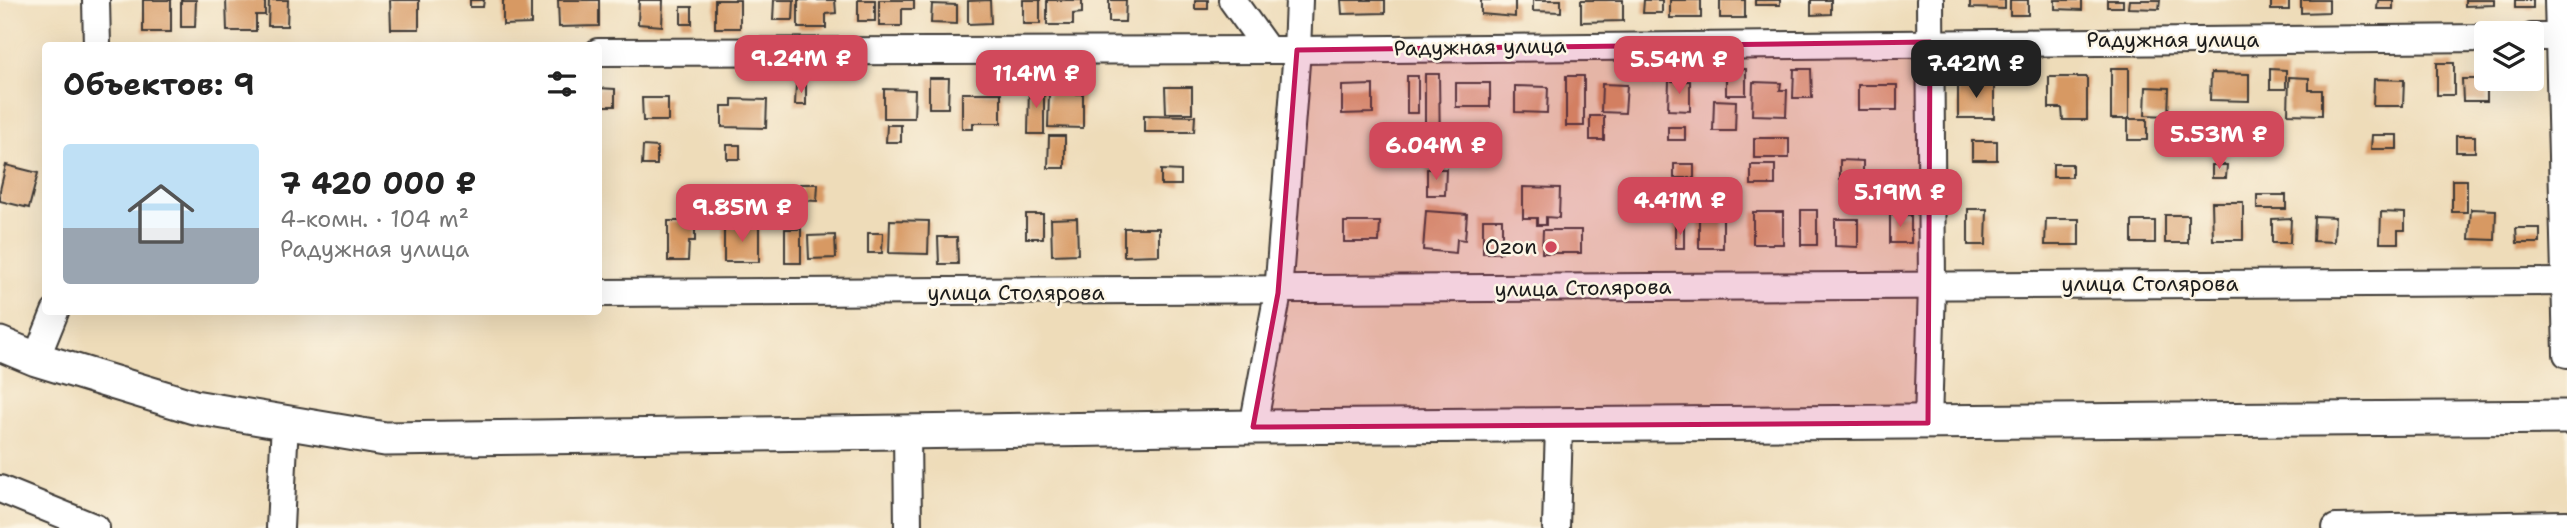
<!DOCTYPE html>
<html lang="ru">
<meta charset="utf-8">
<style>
:root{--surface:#fff;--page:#f2f2f2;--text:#222;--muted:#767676;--accent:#d1495b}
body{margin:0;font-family:"Shantell Sans",sans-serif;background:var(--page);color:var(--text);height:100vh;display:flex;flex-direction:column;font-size:26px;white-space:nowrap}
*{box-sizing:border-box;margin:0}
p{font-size:23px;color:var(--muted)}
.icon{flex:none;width:38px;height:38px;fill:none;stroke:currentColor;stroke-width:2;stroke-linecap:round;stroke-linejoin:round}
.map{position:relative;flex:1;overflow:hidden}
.side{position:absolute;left:42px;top:42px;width:560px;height:273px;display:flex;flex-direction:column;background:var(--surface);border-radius:7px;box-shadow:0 7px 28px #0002}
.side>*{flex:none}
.buttons{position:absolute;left:2474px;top:21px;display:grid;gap:14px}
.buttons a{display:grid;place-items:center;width:70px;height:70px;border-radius:7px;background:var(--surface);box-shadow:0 7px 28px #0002;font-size:35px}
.price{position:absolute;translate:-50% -60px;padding:0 16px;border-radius:14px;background:var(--accent);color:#fff;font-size:23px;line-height:46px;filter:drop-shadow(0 2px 4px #0008)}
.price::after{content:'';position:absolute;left:50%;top:42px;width:21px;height:16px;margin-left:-10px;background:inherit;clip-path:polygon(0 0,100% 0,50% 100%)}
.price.active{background:#222;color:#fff}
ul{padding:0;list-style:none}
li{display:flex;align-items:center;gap:21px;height:175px;padding:0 21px}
li span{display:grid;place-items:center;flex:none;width:196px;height:140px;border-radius:7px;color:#555}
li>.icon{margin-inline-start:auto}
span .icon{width:84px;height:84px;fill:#fffc;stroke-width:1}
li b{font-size:30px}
h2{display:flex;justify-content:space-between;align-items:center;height:84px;padding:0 21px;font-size:30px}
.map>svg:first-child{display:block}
.building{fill:#d79963}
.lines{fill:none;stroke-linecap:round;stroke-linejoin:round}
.minor-casing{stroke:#3c3934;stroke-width:30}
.major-casing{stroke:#3c3934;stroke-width:37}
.minor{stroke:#fff;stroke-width:26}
.major{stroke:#fff;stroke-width:33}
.marked{fill:#c2185b;fill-opacity:0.2;stroke:#c2185b;stroke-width:5;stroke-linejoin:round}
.poi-dot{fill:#d1495b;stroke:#fcf5e5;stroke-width:2.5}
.labels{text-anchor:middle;stroke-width:5;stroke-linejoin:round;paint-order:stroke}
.street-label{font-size:21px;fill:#1c1c1c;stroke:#fcf5e5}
.poi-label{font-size:21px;fill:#1c1c1c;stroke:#fcf5e5;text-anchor:end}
</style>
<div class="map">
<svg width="2567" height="528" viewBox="0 0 2567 528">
<rect width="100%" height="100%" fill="#fcf5e5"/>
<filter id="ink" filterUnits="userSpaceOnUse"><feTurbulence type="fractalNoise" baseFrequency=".0143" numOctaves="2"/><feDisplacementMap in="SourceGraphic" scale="14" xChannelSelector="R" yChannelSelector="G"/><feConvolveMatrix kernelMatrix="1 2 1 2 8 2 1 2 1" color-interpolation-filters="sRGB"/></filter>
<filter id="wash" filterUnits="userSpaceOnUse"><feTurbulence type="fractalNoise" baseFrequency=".00686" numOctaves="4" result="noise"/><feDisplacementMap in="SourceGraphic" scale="28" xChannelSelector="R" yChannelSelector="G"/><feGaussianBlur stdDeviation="1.57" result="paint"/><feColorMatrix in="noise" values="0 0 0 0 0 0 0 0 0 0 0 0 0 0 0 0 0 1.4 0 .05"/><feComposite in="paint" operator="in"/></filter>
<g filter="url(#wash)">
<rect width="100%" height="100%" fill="#eedcb9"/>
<g id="blocks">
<g class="building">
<rect x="143" y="0" width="28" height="32"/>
<path d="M 181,0 L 196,0 L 195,27 L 181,27 Z"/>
<path d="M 226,0 L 265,0 L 265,15 L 256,15 L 256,31 L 227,31 Z"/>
<path d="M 269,0 L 288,0 L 287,26 L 268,26 Z"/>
<path d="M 390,0 L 419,0 L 419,29 L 391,29 Z"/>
<path d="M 470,0 L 484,0 L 483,7 L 470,7 Z"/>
<path d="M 503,0 L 531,0 L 531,24 L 503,25 Z"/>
<path d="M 558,0 L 599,0 L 599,26 L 559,27 Z"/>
<path d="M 639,0 L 663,0 L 662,26 L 638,24 Z"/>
<rect x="715" y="0" width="25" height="28"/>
<path d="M 774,0 L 794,0 L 793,20 L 773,20 Z"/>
<path d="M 798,0 L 835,0 L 836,13 L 826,14 L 826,28 L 798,28 Z"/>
<rect x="858" y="0" width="17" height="21"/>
<path d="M 879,0 L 914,0 L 914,9 L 902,9 L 902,26 L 879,26 Z"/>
<path d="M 990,0 L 991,23 L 968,24 L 968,1 Z"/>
<rect x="1023" y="0" width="17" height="24"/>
<path d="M 1047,0 L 1082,0 L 1082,13 L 1073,14 L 1073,25 L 1047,25 Z"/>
<path d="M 1109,0 L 1126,0 L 1125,22 L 1109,22 Z"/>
<rect x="1195" y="0" width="13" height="9"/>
<path d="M 1341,0 L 1385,0 L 1385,13 L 1342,14 Z"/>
<path d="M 1481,0 L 1515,0 L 1515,17 L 1481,14 Z"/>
<path d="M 1533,0 L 1561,0 L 1561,12 L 1533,11 Z"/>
<path d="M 1581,0 L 1623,0 L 1623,21 L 1581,22 Z"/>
<path d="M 1644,0 L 1662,0 L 1662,13 L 1643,13 Z"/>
<rect x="1670" y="0" width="31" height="18"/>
<rect x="1720" y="0" width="25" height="18"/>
<rect x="1755" y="0" width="25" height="5"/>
<path d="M 1811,0 L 1831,0 L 1831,14 L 1811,15 Z"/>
<path d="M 1970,0 L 2005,0 L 2005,9 L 1970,8 Z"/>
<rect x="2010" y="0" width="18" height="15"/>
<path d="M 2055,0 L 2082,0 L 2082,10 L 2055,9 Z"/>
<rect x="2107" y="0" width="16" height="7"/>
<path d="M 2129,0 L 2160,0 L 2159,9 L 2128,8 Z"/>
<rect x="2271" y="0" width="18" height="10"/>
<path d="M 2301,0 L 2329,0 L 2329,12 L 2301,13 Z"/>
<path d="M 2378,0 L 2393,0 L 2393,9 L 2377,9 Z"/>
<path d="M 2465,0 L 2494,0 L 2494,5 L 2465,6 Z"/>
<rect x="2515" y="0" width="18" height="8"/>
<path d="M 932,4 L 957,5 L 957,24 L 931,23 Z"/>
<rect x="681" y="7" width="11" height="17"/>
<rect x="2437" y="63" width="17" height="32"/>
<rect x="2111" y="68" width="18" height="51"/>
<rect x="1726" y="69" width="20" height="26"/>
<path d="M 1794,69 L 1811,69 L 1812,98 L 1793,98 Z"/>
<path d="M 2270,69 L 2286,70 L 2286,89 L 2270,89 Z"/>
<path d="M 2211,73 L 2249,74 L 2249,101 L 2210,100 Z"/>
<path d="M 1425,74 L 1439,74 L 1440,151 L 1425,150 Z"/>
<rect x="1407" y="76" width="11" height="37"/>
<rect x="1566" y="76" width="18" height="50"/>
<path d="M 2049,77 L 2087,77 L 2087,120 L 2063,120 L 2062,108 L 2049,108 Z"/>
<path d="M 2289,77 L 2309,78 L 2309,90 L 2322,90 L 2322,115 L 2288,114 Z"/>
<path d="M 929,78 L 949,78 L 948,108 L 929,108 Z"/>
<path d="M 2374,79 L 2404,80 L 2403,106 L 2373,106 Z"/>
<path d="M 2462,79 L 2487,79 L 2487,101 L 2463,101 Z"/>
<path d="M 1669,81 L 1690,81 L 1690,111 L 1668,110 Z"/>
<path d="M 1753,82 L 1781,83 L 1780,90 L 1787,90 L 1786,116 L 1752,115 Z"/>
<rect x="1456" y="83" width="34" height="24"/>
<rect x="1958" y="83" width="36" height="35"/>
<path d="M 796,84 L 806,85 L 806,105 L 795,105 Z"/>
<path d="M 1602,84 L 1627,85 L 1625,113 L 1601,112 Z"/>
<path d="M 1029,85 L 1044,85 L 1044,134 L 1028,134 Z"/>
<path d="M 1373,85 L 1373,113 L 1342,114 L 1342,86 Z"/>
<rect x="1858" y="85" width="39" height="25"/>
<path d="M 1515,86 L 1548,87 L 1547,113 L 1515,112 Z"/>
<path d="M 1165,87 L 1192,87 L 1192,113 L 1166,113 Z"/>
<path d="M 2146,87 L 2169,88 L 2168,116 L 2145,115 Z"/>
<path d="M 598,88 L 615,89 L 615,106 L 598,106 Z"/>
<path d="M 884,89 L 915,90 L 914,118 L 884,118 Z"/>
<path d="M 962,93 L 1001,93 L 1001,123 L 973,123 L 973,129 L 962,129 Z"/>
<path d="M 1049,93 L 1083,94 L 1083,128 L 1048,127 Z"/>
<path d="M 642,98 L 668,98 L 668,121 L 643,121 Z"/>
<path d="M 732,99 L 767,100 L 766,128 L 722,127 L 722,106 L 732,106 Z"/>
<path d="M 1714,100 L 1736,101 L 1735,131 L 1713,131 Z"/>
<path d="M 1144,115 L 1195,116 L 1194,132 L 1144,132 Z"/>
<rect x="1590" y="116" width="14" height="24"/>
<rect x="2128" y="119" width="19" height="21"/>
<path d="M 887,125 L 901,125 L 901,142 L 886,142 Z"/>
<rect x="1668" y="127" width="17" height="13"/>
<rect x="2213" y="130" width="23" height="20"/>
<path d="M 2372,135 L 2397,135 L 2397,149 L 2371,149 Z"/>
<path d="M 1049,136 L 1065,136 L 1065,168 L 1048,168 Z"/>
<rect x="2456" y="136" width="19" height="16"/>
<rect x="1754" y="138" width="35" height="20"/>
<rect x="1972" y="141" width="25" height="19"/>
<rect x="727" y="145" width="13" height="14"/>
<path d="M 643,146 L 657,147 L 657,165 L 642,165 Z"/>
<path d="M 1840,160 L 1863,161 L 1863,179 L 1840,179 Z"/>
<rect x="1674" y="164" width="20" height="14"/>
<rect x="2053" y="164" width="19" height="13"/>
<path d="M 6,165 L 38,173 L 29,208 L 0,201 L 0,190 Z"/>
<rect x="1751" y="165" width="24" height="20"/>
<path d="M 2212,165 L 2227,165 L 2226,178 L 2212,178 Z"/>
<path d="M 1427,169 L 1446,169 L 1445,195 L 1427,195 Z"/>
<path d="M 1161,170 L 1181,171 L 1181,185 L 1161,185 Z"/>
<rect x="2452" y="180" width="15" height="32"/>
<path d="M 800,184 L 818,184 L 817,201 L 799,200 Z"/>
<path d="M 1523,187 L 1560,188 L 1559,218 L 1546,217 L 1546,225 L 1537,225 L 1537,218 L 1523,218 Z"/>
<rect x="2257" y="195" width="29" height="14"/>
<path d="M 775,199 L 790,200 L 790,215 L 775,214 Z"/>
<path d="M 1671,200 L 1687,200 L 1688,215 L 1672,215 Z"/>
<path d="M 2212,202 L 2243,202 L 2243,240 L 2213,240 Z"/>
<path d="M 1968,209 L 1987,209 L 1986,245 L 1968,245 Z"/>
<path d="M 2471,209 L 2496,210 L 2495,240 L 2469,239 Z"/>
<rect x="1801" y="210" width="16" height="35"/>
<path d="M 1426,211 L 1467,214 L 1465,240 L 1457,239 L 1456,253 L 1423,250 Z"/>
<rect x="1753" y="212" width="30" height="32"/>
<path d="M 2381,212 L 2405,213 L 2405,230 L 2398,230 L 2398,243 L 2380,243 Z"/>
<rect x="1026" y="214" width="17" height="24"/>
<path d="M 1890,214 L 1911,215 L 1911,243 L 1890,243 Z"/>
<rect x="2165" y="215" width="23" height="28"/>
<path d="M 2314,216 L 2335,217 L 2334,242 L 2313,241 Z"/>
<rect x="1699" y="217" width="24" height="31"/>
<path d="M 1077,218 L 1078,254 L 1052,255 L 1051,219 Z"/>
<path d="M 2291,218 L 2290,243 L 2272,243 L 2272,219 Z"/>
<rect x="1483" y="219" width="19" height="34"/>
<path d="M 1835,219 L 1858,219 L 1858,247 L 1835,246 Z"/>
<path d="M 2046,219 L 2079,219 L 2079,245 L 2045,245 Z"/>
<path d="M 890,220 L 929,221 L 928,254 L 889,253 Z"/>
<path d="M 668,221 L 695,221 L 695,241 L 689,241 L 688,261 L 668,261 Z"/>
<rect x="2132" y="221" width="23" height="22"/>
<path d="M 1344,222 L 1380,222 L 1379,242 L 1344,242 Z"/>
<rect x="1675" y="226" width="9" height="22"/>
<rect x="724" y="227" width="35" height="35"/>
<path d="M 1124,228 L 1159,228 L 1159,255 L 1124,256 Z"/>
<path d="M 2516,228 L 2540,228 L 2540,243 L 2517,243 Z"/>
<rect x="785" y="229" width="16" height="34"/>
<path d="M 1543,230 L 1581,230 L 1581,253 L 1542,253 Z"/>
<path d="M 868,233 L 883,233 L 882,253 L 868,253 Z"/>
<path d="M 835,235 L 836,258 L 809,259 L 808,236 Z"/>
<path d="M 938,237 L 957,237 L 958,264 L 939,264 Z"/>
</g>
</g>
</g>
<g filter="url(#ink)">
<use href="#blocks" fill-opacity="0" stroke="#3c3934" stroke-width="2"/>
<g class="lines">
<defs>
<g id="minor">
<path d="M 96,0 L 97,46"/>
<path d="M 1232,0 L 1268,50"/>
<path d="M 2558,0 L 2567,354"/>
<path d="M 2532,37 L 2567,37"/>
<path d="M 598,52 L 1297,50 L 2487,38"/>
<path d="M 598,293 C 1255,293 1911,287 2567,282"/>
<path d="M 36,359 L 55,312"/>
<path d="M 1928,423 L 1932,285 L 1930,0"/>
<path d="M 1253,427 L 1278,293 L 1297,50 L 1299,0"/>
<path d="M 907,431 L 908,528"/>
<path d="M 0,489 L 96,528"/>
<path d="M 280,528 L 285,421"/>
<path d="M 1556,528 L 1559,426"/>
<path d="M 2336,528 L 2567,524"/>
</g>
<path id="major" d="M 0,344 L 36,359 L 194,407 L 385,439 L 1253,427 L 2567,417"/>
</defs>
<use href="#minor" class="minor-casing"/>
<use href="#major" class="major-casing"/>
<use href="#minor" class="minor"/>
<use href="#major" class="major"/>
</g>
</g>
<path class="marked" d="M 1930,42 L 1928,423 L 1253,427 L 1278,293 L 1297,50 Z"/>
<circle class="poi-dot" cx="1551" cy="247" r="7"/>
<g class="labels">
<g class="street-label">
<text x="2173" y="47">Радужная улица</text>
<text transform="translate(1480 47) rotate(-1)" y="7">Радужная улица</text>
<text x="2150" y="291">улица Столярова</text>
<text transform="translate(1583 288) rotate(-1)" y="7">улица Столярова</text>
<text x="1016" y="300">улица Столярова</text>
</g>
<g class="poi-label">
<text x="1537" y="254">Ozon</text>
</g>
</g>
</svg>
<div class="buttons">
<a><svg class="icon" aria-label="layers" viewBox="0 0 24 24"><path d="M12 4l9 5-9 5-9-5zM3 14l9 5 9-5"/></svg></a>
</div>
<b class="price" style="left:801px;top:95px">9.24M ₽</b>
<b class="price" style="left:1679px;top:96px">5.54M ₽</b>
<b class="price active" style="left:1976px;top:100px">7.42M ₽</b>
<b class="price" style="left:1036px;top:110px">11.4M ₽</b>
<b class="price" style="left:2219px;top:171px">5.53M ₽</b>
<b class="price" style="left:1436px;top:182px">6.04M ₽</b>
<b class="price" style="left:1900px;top:229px">5.19M ₽</b>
<b class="price" style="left:1680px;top:237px">4.41M ₽</b>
<b class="price" style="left:742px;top:244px">9.85M ₽</b>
<section class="side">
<h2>Объектов: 9<svg class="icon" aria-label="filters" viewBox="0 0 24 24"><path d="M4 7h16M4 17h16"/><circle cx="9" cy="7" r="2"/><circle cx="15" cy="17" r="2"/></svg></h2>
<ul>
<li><span style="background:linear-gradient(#bfe0f5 60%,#9aa5b1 0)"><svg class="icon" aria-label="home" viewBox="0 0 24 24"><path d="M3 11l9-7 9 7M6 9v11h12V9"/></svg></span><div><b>7 420 000 ₽</b><p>4-комн. · 104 m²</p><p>Радужная улица</p></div></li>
</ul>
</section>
</div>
